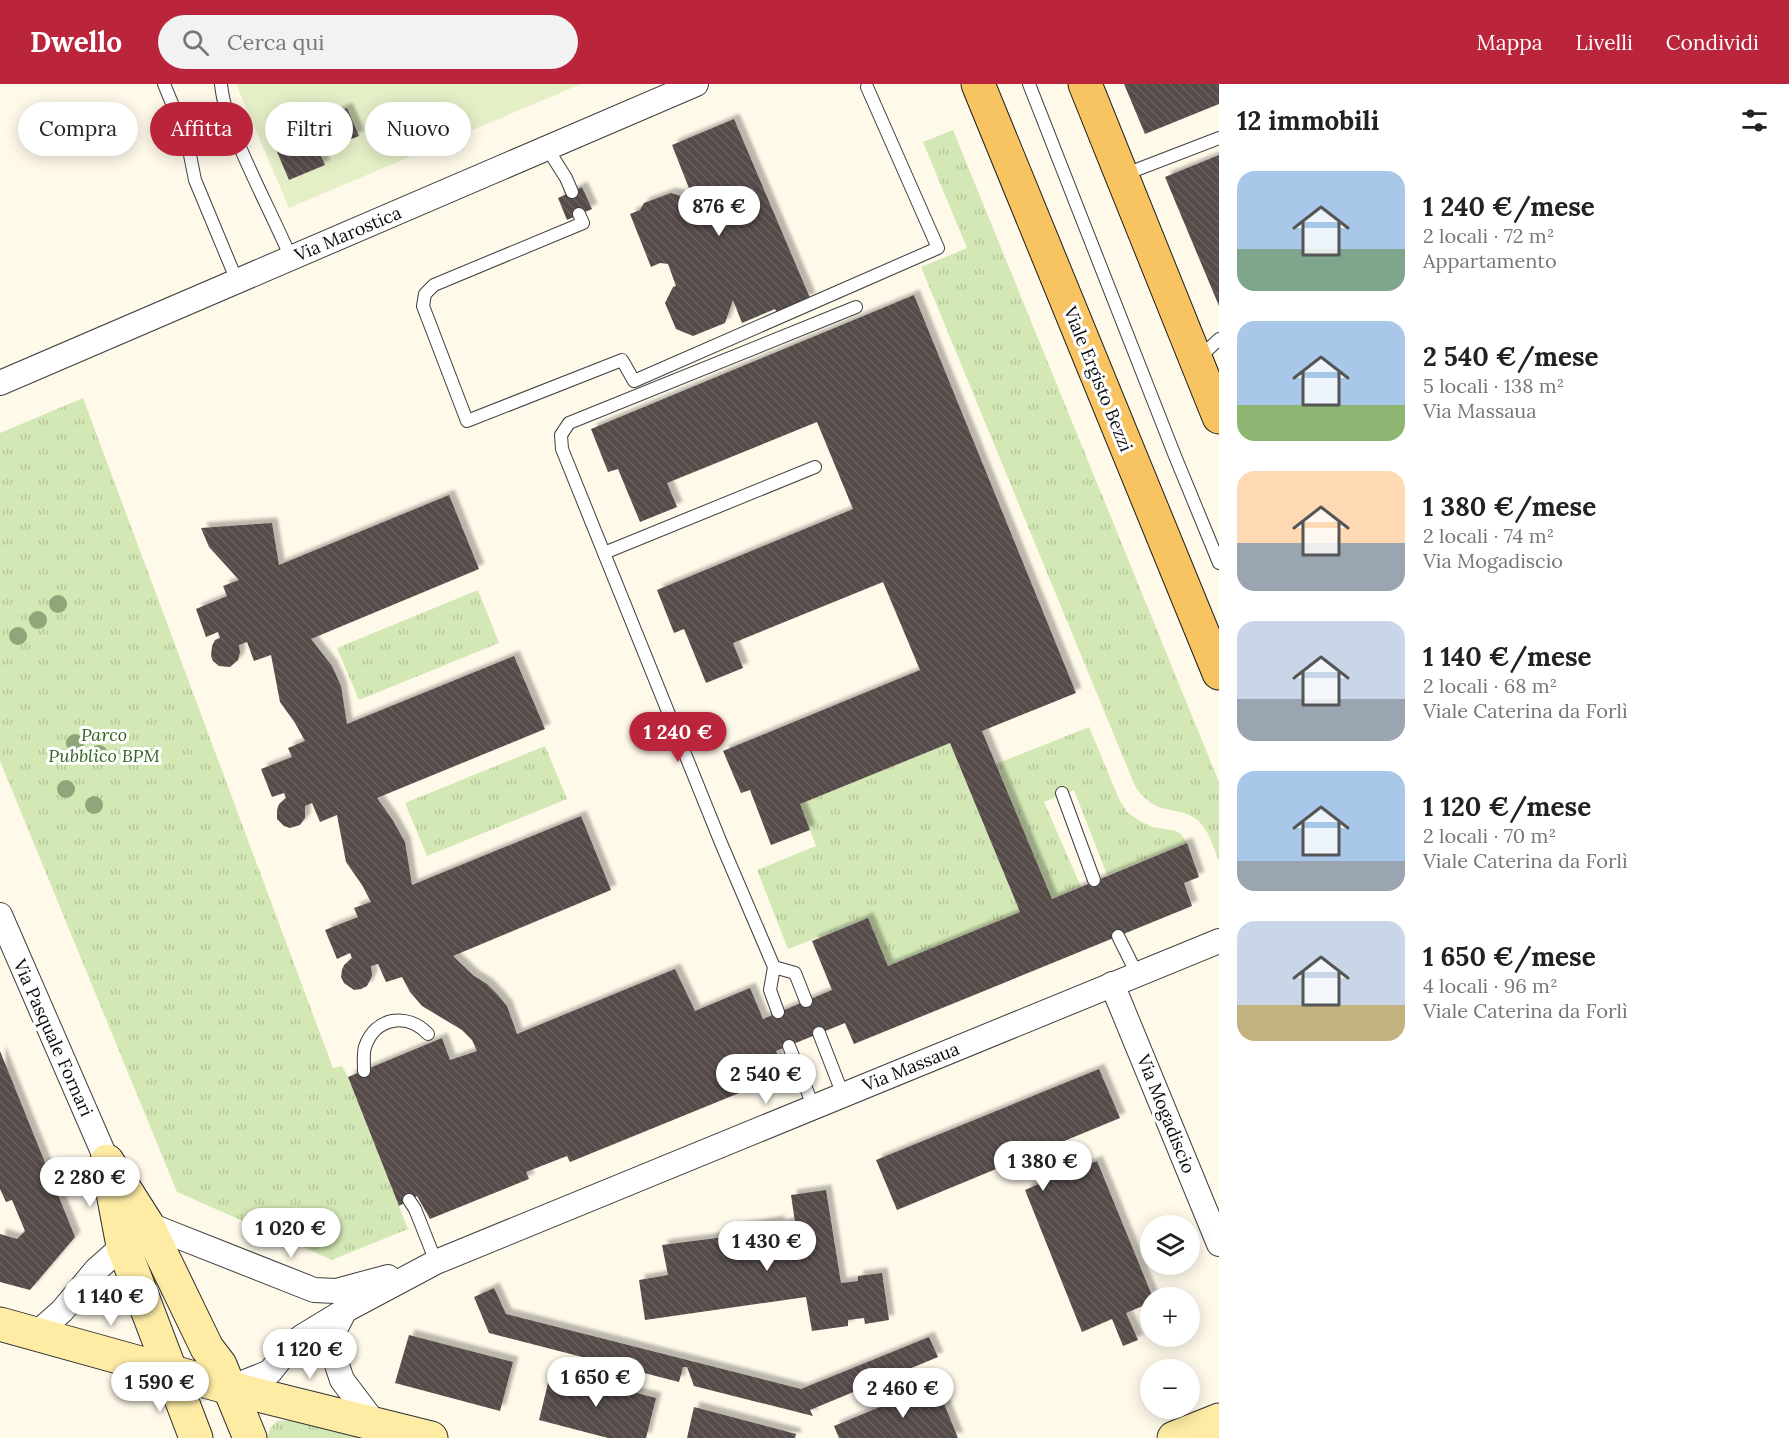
<!DOCTYPE html>
<html lang="it">
<meta charset="utf-8">
<style>
:root{--surface:#fff;--page:#f2f2f2;--text:#222;--muted:#767676;--accent:#ba253b}
body{margin:0;font-family:Lora,serif;background:var(--page);color:var(--text);height:100vh;display:flex;flex-direction:column;font-size:22px;white-space:nowrap}
*{box-sizing:border-box;margin:0}
p{font-size:20px;color:var(--muted)}
.icon{flex:none;width:33px;height:33px;fill:none;stroke:currentColor;stroke-width:2;stroke-linecap:round;stroke-linejoin:round}
.map{position:relative;flex:1;overflow:hidden}
.side{display:flex;flex-direction:column;background:var(--surface);width:570px}
.side>*{flex:none}
.banner{position:absolute;left:18px;top:18px;width:570px;height:54px;display:flex;gap:12px}
.controls{position:absolute;left:1140px;top:1131px;display:grid;gap:12px}
.controls a{display:grid;place-items:center;width:60px;height:60px;border-radius:50%;background:var(--surface);box-shadow:0 3px 15px #0003;font-size:30px}
.price{position:absolute;translate:-50% -51px;padding:0 14px;border-radius:21px;background:#fff;color:#222;font-size:20px;line-height:39px;filter:drop-shadow(0 2px 3px #0008)}
.price::after{content:'';position:absolute;left:50%;top:36px;width:18px;height:14px;margin-left:-9px;background:inherit;clip-path:polygon(0 0,100% 0,50% 100%)}
.price.selected{background:var(--accent);color:#fff}
ul{padding:0;list-style:none}
li{display:flex;align-items:center;gap:18px;height:150px;padding:0 18px}
li span{display:grid;place-items:center;flex:none;width:168px;height:120px;border-radius:18px;color:#555}
li>.icon{margin-inline-start:auto}
span .icon{width:72px;height:72px;fill:#fffc;stroke-width:1}
li b{font-size:26px}
h2{display:flex;justify-content:space-between;align-items:center;height:72px;padding:0 18px;font-size:26px}
.tag{padding:0 21px;border-radius:27px;background:var(--surface);box-shadow:0 3px 15px #0003;font-size:21px;line-height:54px}
.tag.selected{background:var(--accent);color:#fff}
header{display:flex;align-items:center;gap:36px;box-sizing:border-box;height:84px;padding:0 30px;background:var(--accent);color:#fff}
header strong{font-size:28px}
nav{display:flex;gap:33px;margin-inline-start:auto;font-size:21px}
.search{width:420px;height:54px;background:var(--page);display:flex;align-items:center;gap:15px;box-sizing:border-box;padding:0 21px;border-radius:33px;color:var(--muted);font-size:22px}
main{display:flex;flex:1;min-height:0}
.map>svg:first-child{display:block}
.grass{fill:url(#grass-tufts)}
.pitch{fill:#e5efc7}
.building{fill:url(#building-back-hatch);filter:url(#shadow)}
.lines{fill:none;stroke-linecap:round;stroke-linejoin:round}
.lane-casing{stroke:#3e3e3e;stroke-width:14}
.street-casing{stroke:#3e3e3e;stroke-width:26}
.secondary-casing{stroke:#2d2d2d;stroke-width:35}
.primary-casing{stroke:#1c1c1c;stroke-width:35}
.lane{stroke:#fff;stroke-width:12}
.street{stroke:#fff;stroke-width:24}
.secondary{stroke:#feeca5;stroke-width:33}
.primary{stroke:#f8c461;stroke-width:33}
.tree{fill:#8ea679}
.labels{text-anchor:middle;stroke-width:6;stroke-linejoin:round;paint-order:stroke}
.street-label{font-size:18px;fill:#0b0b0b;stroke:#fff}
.park-label{font-size:18px;font-style:italic;fill:#32621d;stroke:#fff}
</style>
<header>
<strong>Dwello</strong>
<div class="search"><svg class="icon" aria-label="search" viewBox="0 0 24 24"><circle cx="10" cy="10" r="6"/><path d="M15 15l6 6"/></svg>Cerca qui</div>
<nav><a>Mappa</a><a>Livelli</a><a>Condividi</a></nav>
</header>
<main>
<div class="map">
<svg width="1219" height="1354" viewBox="0 0 1219 1354">
<defs>
<pattern id="grass-tufts" width="24" height="20" patternUnits="userSpaceOnUse" patternTransform="scale(1.5)"><rect width="24" height="20" fill="#d4e8b5"/><path d="M3 7l-1-3M5 7V3M7 7l1-3M15 17l-1-3M17 17v-4M19 17l1-3" fill="none" stroke="#b5c69a"/></pattern>
<pattern id="building-back-hatch" width="6" height="6" patternUnits="userSpaceOnUse" patternTransform="scale(1.5)"><rect width="6" height="6" fill="#544b48"/><path d="M-1 5l2 2M0 0l6 6M5-1l2 2" fill="none" stroke="#68605e"/></pattern>
<filter id="shadow"><feDropShadow dx="5.5" dy="-5.5" stdDeviation="1.5" flood-color="#0004"/></filter>
</defs>
<rect width="100%" height="100%" fill="#fff9ea"/>
<g class="grass">
<path d="M 953,46 L 1219,698 L 1219,777 C 1213,763 1209,745 1196,735 C 1183,725 1164,728 1151,719 C 1145,715 1139,708 1135,702 L 921,183 L 967,164 L 923,58 Z"/>
<path d="M 83,314 L 333,984 L 342,982 L 348,993 L 408,1145 L 332,1176 L 177,1108 L 0,677 L 0,349 Z"/>
<path d="M 478,506 L 499,559 L 359,616 L 337,564 Z"/>
<path d="M 1089,643 L 1119,715 L 1127,728 L 1140,737 L 1153,743 L 1176,747 L 1181,750 L 1187,759 L 1107,791 L 1074,706 L 1044,718 L 1081,803 L 1052,815 L 996,680 Z"/>
<path d="M 950,659 L 1020,828 L 888,882 L 868,834 L 788,865 L 757,786 L 816,762 L 800,720 Z"/>
<path d="M 545,662 L 567,715 L 427,772 L 405,719 Z"/>
<path d="M 291,1336 L 361,1354 L 267,1354 L 270,1344 L 277,1337 Z"/>
</g>
<path class="pitch" d="M 236,0 L 581,0 L 289,124 Z"/>
<g class="building">
<path d="M 1124,0 L 1219,0 L 1219,20 L 1145,50 Z"/>
<path d="M 347,24 L 359,52 L 319,68 L 325,81 L 289,96 L 272,56 Z"/>
<path d="M 734,35 L 810,214 L 777,229 L 775,225 L 742,239 L 733,216 L 725,239 L 693,252 L 676,245 L 665,219 L 673,203 L 676,202 L 668,180 L 660,179 L 651,183 L 630,130 L 640,126 L 644,119 L 671,109 L 687,114 L 692,112 L 672,61 Z"/>
<path d="M 1219,71 L 1219,222 L 1165,93 Z"/>
<path d="M 582,103 L 592,125 L 567,136 L 558,114 Z"/>
<path d="M 914,211 L 1076,609 L 982,647 L 1052,815 L 1187,759 L 1199,793 L 1184,799 L 1192,822 L 854,960 L 845,939 L 776,967 L 786,990 L 570,1078 L 567,1072 L 526,1088 L 529,1095 L 430,1135 L 417,1112 L 399,1122 L 348,993 L 442,954 L 450,976 L 477,967 L 472,956 L 462,946 L 422,922 L 410,908 L 402,893 L 386,898 L 378,880 L 371,882 L 372,892 L 367,902 L 361,905 L 354,906 L 344,899 L 341,893 L 342,886 L 344,881 L 352,874 L 350,869 L 337,875 L 325,846 L 358,833 L 354,824 L 371,818 L 362,801 L 346,778 L 337,731 L 320,738 L 312,719 L 305,722 L 305,734 L 300,741 L 290,744 L 284,742 L 277,735 L 277,726 L 279,720 L 286,714 L 284,709 L 272,713 L 261,685 L 292,673 L 288,664 L 305,657 L 295,639 L 280,618 L 271,571 L 254,577 L 247,558 L 239,561 L 240,568 L 238,576 L 230,583 L 219,582 L 213,577 L 211,572 L 212,562 L 215,556 L 220,554 L 218,548 L 206,553 L 196,525 L 227,512 L 223,502 L 239,496 L 209,463 L 201,444 L 272,439 L 279,481 L 449,411 L 479,485 L 311,555 L 332,582 L 341,602 L 347,640 L 514,572 L 545,645 L 377,714 L 392,735 L 405,758 L 412,801 L 581,732 L 611,806 L 453,872 L 474,892 L 487,900 L 497,910 L 507,922 L 517,950 L 675,885 L 695,927 L 750,904 L 763,935 L 832,906 L 812,857 L 868,834 L 888,882 L 1020,828 L 950,659 L 800,720 L 810,746 L 771,761 L 750,706 L 741,709 L 723,667 L 920,586 L 883,498 L 733,559 L 743,584 L 706,599 L 684,545 L 674,549 L 657,506 L 853,425 L 817,338 L 667,399 L 677,423 L 640,438 L 618,385 L 608,388 L 591,345 Z"/>
<path d="M 0,967 L 75,1153 L 30,1206 L 0,1198 L 0,1150 L 17,1155 L 25,1147 L 12,1116 L 6,1118 L 0,1105 Z"/>
<path d="M 1099,985 L 1120,1034 L 1057,1060 L 1068,1088 L 1097,1077 L 1153,1214 L 1150,1214 L 1150,1219 L 1126,1229 L 1138,1256 L 1123,1262 L 1112,1235 L 1082,1248 L 1025,1106 L 1053,1094 L 1042,1066 L 897,1126 L 876,1076 Z"/>
<path d="M 826,1106 L 841,1199 L 858,1197 L 858,1192 L 882,1189 L 889,1236 L 865,1240 L 864,1234 L 848,1236 L 848,1242 L 812,1247 L 806,1213 L 645,1236 L 639,1196 L 668,1191 L 662,1161 L 732,1152 L 730,1145 L 779,1137 L 779,1141 L 795,1138 L 791,1111 Z"/>
<path d="M 494,1204 L 506,1230 L 801,1305 L 929,1253 L 938,1273 L 810,1326 L 813,1332 L 694,1302 L 687,1283 L 683,1283 L 679,1298 L 489,1249 L 474,1213 Z"/>
<path d="M 409,1251 L 513,1278 L 500,1327 L 395,1299 Z"/>
<path d="M 551,1287 L 656,1314 L 646,1354 L 608,1354 L 539,1336 Z"/>
<path d="M 936,1300 L 958,1354 L 839,1354 L 834,1342 Z"/>
<path d="M 694,1323 L 796,1350 L 795,1354 L 687,1354 Z"/>
</g>
<g class="lines">
<defs>
<g id="lane">
<path d="M 164,0 L 187,56 L 195,96 L 237,197"/>
<path d="M 221,0 C 223,22 232,43 240,63 C 256,101 275,137 291,174"/>
<path d="M 1029,0 L 1175,372 L 1219,479"/>
<path d="M 547,64 L 566,94 L 572,108"/>
<path d="M 1123,91 L 1219,54"/>
<path d="M 579,130 L 583,139 L 434,201 L 425,210 L 423,222 L 467,337 L 622,276 L 634,297 L 938,164 L 867,3"/>
<path d="M 1197,276 L 1219,255"/>
<path d="M 604,469 L 815,383"/>
<path d="M 1062,709 L 1094,796"/>
<path d="M 1118,852 L 1137,890"/>
<path d="M 774,883 L 770,906 L 778,928"/>
<path d="M 806,917 L 795,889 L 774,883 L 721,759 L 562,365 L 561,351 L 569,339 L 856,223"/>
<path d="M 819,949 L 843,1011"/>
<path d="M 789,962 L 814,1024"/>
<path d="M 364,987 C 364,980 363,970 365,963 C 375,933 407,928 428,950"/>
<path d="M 409,1116 L 415,1125 L 436,1178"/>
</g>
<g id="street">
<path d="M 0,299 L 696,0"/>
<path d="M 0,831 L 107,1077"/>
<path d="M 1112,900 L 1219,1160"/>
<path d="M 147,1140 L 314,1206 L 336,1207 L 388,1193"/>
<path d="M 344,1228 L 329,1257 L 342,1296 L 376,1341"/>
<path d="M 37,1249 L 62,1227 L 96,1186 L 123,1162"/>
<path d="M 230,1304 L 270,1288 L 292,1260 L 303,1252 L 344,1227 L 436,1178 L 1219,857"/>
</g>
<g id="secondary">
<path d="M 107,1077 L 147,1140 L 207,1264 L 220,1281 L 250,1354"/>
<path d="M 110,1093 L 123,1162 L 196,1354"/>
<path d="M 0,1240 L 230,1304 L 431,1354"/>
<path d="M 1174,1354 L 1219,1336"/>
</g>
<g id="primary">
<path d="M 978,0 L 1219,589"/>
<path d="M 1085,0 L 1219,333"/>
</g>
</defs>
<use href="#lane" class="lane-casing"/>
<use href="#street" class="street-casing"/>
<use href="#secondary" class="secondary-casing"/>
<use href="#primary" class="primary-casing"/>
<use href="#lane" class="lane"/>
<use href="#street" class="street"/>
<use href="#secondary" class="secondary"/>
<use href="#primary" class="primary"/>
</g>
<g class="tree">
<circle cx="383" cy="31" r="9"/>
<circle cx="58" cy="520" r="9"/>
<circle cx="38" cy="536" r="9"/>
<circle cx="18" cy="552" r="9"/>
<circle cx="75" cy="659" r="9"/>
<circle cx="99" cy="670" r="9"/>
<circle cx="66" cy="705" r="9"/>
<circle cx="94" cy="721" r="9"/>
</g>
<g class="labels">
<g class="street-label">
<text transform="translate(348 150) rotate(-23)" y="6">Via Marostica</text>
<text transform="translate(1098 295) rotate(68)" y="6">Viale Ergisto Bezzi</text>
<text transform="translate(53 954) rotate(66)" y="6">Via Pasquale Fornari</text>
<text transform="translate(911 983) rotate(-22)" y="6">Via Massaua</text>
<text transform="translate(1166 1030) rotate(68)" y="6">Via Mogadiscio</text>
</g>
<g class="park-label">
<text x="104" y="657">Parco<tspan x="104" dy="21">Pubblico BPM</tspan></text>
</g>
</g>
</svg>
<div class="controls">
<a><svg class="icon" aria-label="layers" viewBox="0 0 24 24"><path d="M12 4l9 5-9 5-9-5zM3 14l9 5 9-5"/></svg></a>
<a>+</a>
<a>−</a>
</div>
<b class="price" style="left:719px;top:153px">876 €</b>
<b class="price selected" style="left:678px;top:679px">1 240 €</b>
<b class="price" style="left:766px;top:1021px">2 540 €</b>
<b class="price" style="left:1043px;top:1108px">1 380 €</b>
<b class="price" style="left:90px;top:1124px">2 280 €</b>
<b class="price" style="left:291px;top:1175px">1 020 €</b>
<b class="price" style="left:767px;top:1188px">1 430 €</b>
<b class="price" style="left:111px;top:1243px">1 140 €</b>
<b class="price" style="left:310px;top:1296px">1 120 €</b>
<b class="price" style="left:596px;top:1324px">1 650 €</b>
<b class="price" style="left:160px;top:1329px">1 590 €</b>
<b class="price" style="left:903px;top:1335px">2 460 €</b>
<div class="banner">
<a class="tag">Compra</a>
<a class="tag selected">Affitta</a>
<a class="tag">Filtri</a>
<a class="tag">Nuovo</a>
</div>
</div>
<section class="side">
<h2>12 immobili<svg class="icon" aria-label="filters" viewBox="0 0 24 24"><path d="M4 7h16M4 17h16"/><circle cx="9" cy="7" r="2"/><circle cx="15" cy="17" r="2"/></svg></h2>
<ul>
<li><span style="background:linear-gradient(#a9c7e8 65%,#7fa58c 0)"><svg class="icon" aria-label="home" viewBox="0 0 24 24"><path d="M3 11l9-7 9 7M6 9v11h12V9"/></svg></span><div><b>1 240 €/mese</b><p>2 locali · 72 m²</p><p>Appartamento</p></div></li>
<li><span style="background:linear-gradient(#a9c7e8 70%,#8fb573 0)"><svg class="icon" aria-label="home" viewBox="0 0 24 24"><path d="M3 11l9-7 9 7M6 9v11h12V9"/></svg></span><div><b>2 540 €/mese</b><p>5 locali · 138 m²</p><p>Via Massaua</p></div></li>
<li><span style="background:linear-gradient(#ffd9b3 60%,#9aa5b1 0)"><svg class="icon" aria-label="home" viewBox="0 0 24 24"><path d="M3 11l9-7 9 7M6 9v11h12V9"/></svg></span><div><b>1 380 €/mese</b><p>2 locali · 74 m²</p><p>Via Mogadiscio</p></div></li>
<li><span style="background:linear-gradient(#c9d6e8 65%,#9aa5b1 0)"><svg class="icon" aria-label="home" viewBox="0 0 24 24"><path d="M3 11l9-7 9 7M6 9v11h12V9"/></svg></span><div><b>1 140 €/mese</b><p>2 locali · 68 m²</p><p>Viale Caterina da Forlì</p></div></li>
<li><span style="background:linear-gradient(#a9c7e8 75%,#9aa5b1 0)"><svg class="icon" aria-label="home" viewBox="0 0 24 24"><path d="M3 11l9-7 9 7M6 9v11h12V9"/></svg></span><div><b>1 120 €/mese</b><p>2 locali · 70 m²</p><p>Viale Caterina da Forlì</p></div></li>
<li><span style="background:linear-gradient(#c9d6e8 70%,#c2b280 0)"><svg class="icon" aria-label="home" viewBox="0 0 24 24"><path d="M3 11l9-7 9 7M6 9v11h12V9"/></svg></span><div><b>1 650 €/mese</b><p>4 locali · 96 m²</p><p>Viale Caterina da Forlì</p></div></li>
</ul>
</section>
</main>
